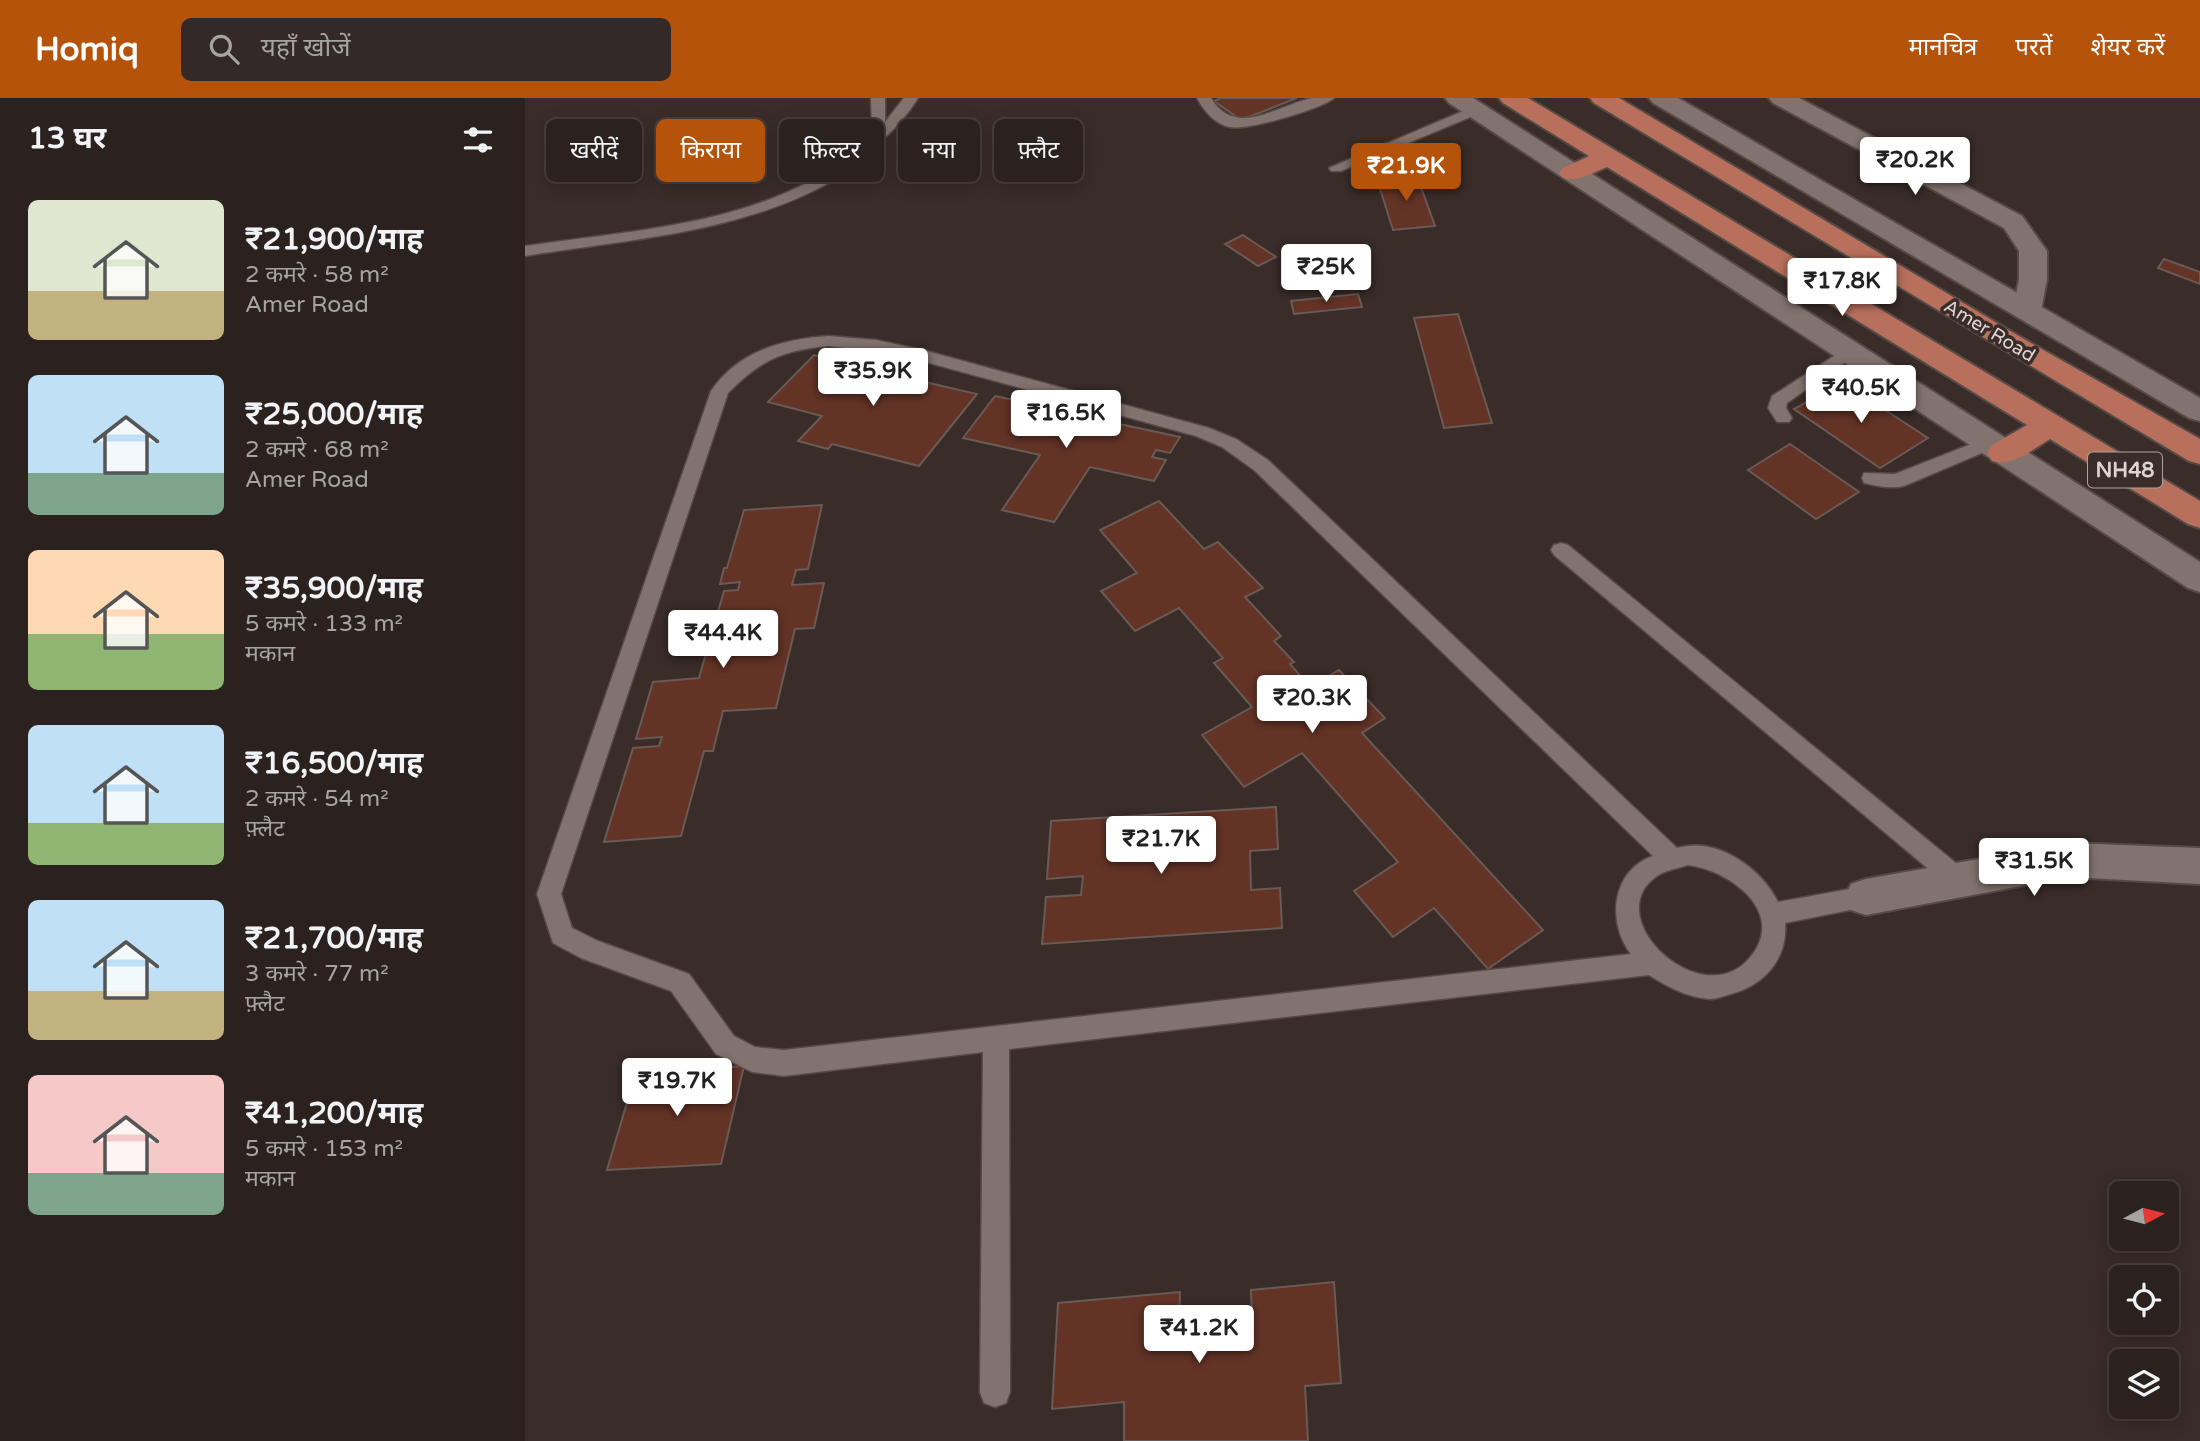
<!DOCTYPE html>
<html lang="hi">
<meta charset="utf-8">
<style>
:root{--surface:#2b211f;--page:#332928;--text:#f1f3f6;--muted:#a6a3a4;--line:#473e3d;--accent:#b45309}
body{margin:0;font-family:"Varela Round","Noto Sans Devanagari",sans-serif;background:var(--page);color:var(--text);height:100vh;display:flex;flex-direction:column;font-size:26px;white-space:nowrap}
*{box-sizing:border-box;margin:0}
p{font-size:23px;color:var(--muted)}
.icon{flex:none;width:38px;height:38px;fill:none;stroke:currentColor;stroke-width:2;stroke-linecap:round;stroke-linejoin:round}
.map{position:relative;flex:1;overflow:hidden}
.sheet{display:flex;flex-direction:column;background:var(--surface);width:525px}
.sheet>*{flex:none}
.top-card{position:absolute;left:21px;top:21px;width:665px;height:63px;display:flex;gap:14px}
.needle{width:46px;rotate:83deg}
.tools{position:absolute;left:1584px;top:1083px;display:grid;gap:14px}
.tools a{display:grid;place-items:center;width:70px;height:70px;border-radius:10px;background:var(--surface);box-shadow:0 4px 18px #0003,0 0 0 2px var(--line);font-size:35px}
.price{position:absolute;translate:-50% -60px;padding:0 16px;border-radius:7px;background:#fff;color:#222;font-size:23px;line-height:46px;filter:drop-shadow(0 2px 4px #0008)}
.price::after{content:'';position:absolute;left:50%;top:42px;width:21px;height:16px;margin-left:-10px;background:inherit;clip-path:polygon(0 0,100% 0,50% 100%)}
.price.on{background:var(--accent);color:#fff}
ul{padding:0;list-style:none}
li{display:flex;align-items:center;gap:21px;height:175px;padding:0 28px}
li span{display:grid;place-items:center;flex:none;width:196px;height:140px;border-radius:10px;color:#555}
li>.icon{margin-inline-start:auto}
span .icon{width:84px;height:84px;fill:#fffc;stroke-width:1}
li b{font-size:30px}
h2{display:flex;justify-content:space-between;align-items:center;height:84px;padding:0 28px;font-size:30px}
.pill{padding:0 24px;border-radius:10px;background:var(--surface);box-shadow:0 4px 18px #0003,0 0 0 2px var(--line);font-size:24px;line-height:63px}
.pill.on{background:var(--accent);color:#fff}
header{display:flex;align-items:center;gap:42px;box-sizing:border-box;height:98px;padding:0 35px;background:var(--accent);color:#fff}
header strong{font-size:33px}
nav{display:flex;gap:38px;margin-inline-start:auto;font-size:24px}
.search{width:490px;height:63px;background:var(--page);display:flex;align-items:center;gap:18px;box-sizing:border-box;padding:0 24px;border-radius:10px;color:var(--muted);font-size:26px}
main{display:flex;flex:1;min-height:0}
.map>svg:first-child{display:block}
.building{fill:#633326;stroke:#695a56;stroke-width:2}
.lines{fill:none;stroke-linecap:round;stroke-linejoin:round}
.service-casing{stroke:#554a47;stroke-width:3}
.minor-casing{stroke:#554a47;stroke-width:4}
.tertiary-casing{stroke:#554a47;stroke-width:4}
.trunk-casing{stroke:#554a47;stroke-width:4}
.service{fill:#83736f;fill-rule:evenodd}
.minor{fill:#83736f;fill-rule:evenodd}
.tertiary{fill:#83736f;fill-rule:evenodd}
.trunk{fill:#b86f5b;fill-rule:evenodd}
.labels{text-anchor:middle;stroke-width:7;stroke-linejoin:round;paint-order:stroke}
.far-street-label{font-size:19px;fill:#ddd4d1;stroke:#392c29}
.shield{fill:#392c29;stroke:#aca29f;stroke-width:2}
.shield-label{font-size:21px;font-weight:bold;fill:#ddd4d1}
</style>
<header>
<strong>Homiq</strong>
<div class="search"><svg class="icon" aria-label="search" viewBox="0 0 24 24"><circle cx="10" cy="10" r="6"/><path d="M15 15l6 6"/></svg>यहाँ खोजें</div>
<nav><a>मानचित्र</a><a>परतें</a><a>शेयर करें</a></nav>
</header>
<main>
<section class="sheet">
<h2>13 घर<svg class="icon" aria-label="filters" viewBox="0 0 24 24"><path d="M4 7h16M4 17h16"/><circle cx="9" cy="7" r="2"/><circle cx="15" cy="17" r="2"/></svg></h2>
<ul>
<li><span style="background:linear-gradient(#dfe7d0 65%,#c2b280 0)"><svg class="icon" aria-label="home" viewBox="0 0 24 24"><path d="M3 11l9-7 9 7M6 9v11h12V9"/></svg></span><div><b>₹21,900/माह</b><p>2 कमरे · 58 m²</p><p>Amer Road</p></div></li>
<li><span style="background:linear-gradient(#bfe0f5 70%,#7fa58c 0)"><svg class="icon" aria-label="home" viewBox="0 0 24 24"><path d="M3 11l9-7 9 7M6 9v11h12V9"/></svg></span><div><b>₹25,000/माह</b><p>2 कमरे · 68 m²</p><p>Amer Road</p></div></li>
<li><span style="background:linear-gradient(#ffd9b3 60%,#8fb573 0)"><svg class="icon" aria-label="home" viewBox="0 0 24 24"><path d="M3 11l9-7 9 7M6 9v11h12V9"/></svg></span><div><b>₹35,900/माह</b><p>5 कमरे · 133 m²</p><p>मकान</p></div></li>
<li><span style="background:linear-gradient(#bfe0f5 70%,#8fb573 0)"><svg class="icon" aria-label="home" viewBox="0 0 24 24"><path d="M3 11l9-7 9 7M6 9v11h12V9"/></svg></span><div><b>₹16,500/माह</b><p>2 कमरे · 54 m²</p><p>फ़्लैट</p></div></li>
<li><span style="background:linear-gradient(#bfe0f5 65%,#c2b280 0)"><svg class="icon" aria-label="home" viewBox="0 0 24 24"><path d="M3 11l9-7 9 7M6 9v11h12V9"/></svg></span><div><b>₹21,700/माह</b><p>3 कमरे · 77 m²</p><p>फ़्लैट</p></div></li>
<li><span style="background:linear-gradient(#f6c9c9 70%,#7fa58c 0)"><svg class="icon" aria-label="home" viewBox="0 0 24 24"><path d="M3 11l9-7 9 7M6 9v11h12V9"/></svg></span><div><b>₹41,200/माह</b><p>5 कमरे · 153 m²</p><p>मकान</p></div></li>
</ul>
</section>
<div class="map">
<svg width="1675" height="1343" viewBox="0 0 1675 1343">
<rect width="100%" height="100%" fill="#392c29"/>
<g class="building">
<path d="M 696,0 L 772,0 L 716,22 L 689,3 Z"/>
<path d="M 892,78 L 910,128 L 868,132 L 852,81 Z"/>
<path d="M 718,137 L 751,159 L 733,168 L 700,146 Z"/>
<path d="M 1639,161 L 1675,174 L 1675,186 L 1633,170 Z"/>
<path d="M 833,196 L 837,209 L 769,216 L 766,203 Z"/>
<path d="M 933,216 L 967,325 L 919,330 L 889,220 Z"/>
<path d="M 289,257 L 342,270 L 348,262 L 389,272 L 383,280 L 452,296 L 394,368 L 307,346 L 303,351 L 273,343 L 297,318 L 243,304 Z"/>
<path d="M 1317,284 L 1403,340 L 1355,370 L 1269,311 Z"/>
<path d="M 470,298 L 539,312 L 542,308 L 589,318 L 585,324 L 655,339 L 645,355 L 631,352 L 627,359 L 641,362 L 629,383 L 565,369 L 529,424 L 477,412 L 515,357 L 438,340 Z"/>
<path d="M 1265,346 L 1334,394 L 1291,421 L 1223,372 Z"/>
<path d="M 634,403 L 679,451 L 693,444 L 738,490 L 720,499 L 756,538 L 749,543 L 769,564 L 765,566 L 785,589 L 814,572 L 860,620 L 837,635 L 1018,832 L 963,871 L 909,810 L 868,839 L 829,793 L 873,764 L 777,655 L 719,689 L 677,637 L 727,609 L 689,565 L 698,560 L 654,510 L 610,533 L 576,493 L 612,475 L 575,432 Z"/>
<path d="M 297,407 L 283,471 L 271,472 L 267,487 L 299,485 L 289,530 L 270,531 L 251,610 L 198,613 L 188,653 L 179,653 L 156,738 L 79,744 L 108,650 L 134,648 L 137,639 L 111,641 L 128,584 L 174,580 L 199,493 L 213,492 L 215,484 L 195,486 L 199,470 L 202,470 L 219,412 Z"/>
<path d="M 751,709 L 753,751 L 725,753 L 726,792 L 755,790 L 757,830 L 517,846 L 521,799 L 556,797 L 558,778 L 522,781 L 526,723 Z"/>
<path d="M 219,968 L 196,1066 L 82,1072 L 111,974 Z"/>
<path d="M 809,1184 L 816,1285 L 780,1288 L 783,1343 L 599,1343 L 599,1304 L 527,1311 L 533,1205 L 655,1194 L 654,1228 L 673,1226 L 673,1252 L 711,1249 L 710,1223 L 727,1221 L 726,1192 Z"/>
</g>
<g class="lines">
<defs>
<g id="service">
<path d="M 346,0 L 360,0 L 360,24 L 379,0 L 393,0 C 381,20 365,36 347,51 C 336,60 326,72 314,79 C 221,135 105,141 0,158 L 0,148 C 101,133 217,128 306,71 C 320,62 333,48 347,37 Z"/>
<path d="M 672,0 L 686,0 C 710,41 753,7 787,0 C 794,0 802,0 809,0 C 797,11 721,33 704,29 C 689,25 679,13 672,0 Z"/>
<path d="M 950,8 L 957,12 L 955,15 L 816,73 L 806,73 L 804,70 Z"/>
<path d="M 304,238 L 351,242 L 398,252 L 684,330 L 711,341 L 743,362 L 1152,750 C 1192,738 1236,770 1253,804 L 1341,788 L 1350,791 L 1353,799 L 1350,807 L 1260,825 C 1263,861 1239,887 1206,896 C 1199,898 1191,901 1185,901 C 1161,899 1143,889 1124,877 L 484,951 L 485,1294 L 481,1305 L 470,1309 L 459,1305 L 455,1294 L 458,954 L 259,978 L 227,974 L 191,956 L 146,893 L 56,860 L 28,845 L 12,796 L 186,293 C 213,253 258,241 304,238 ZM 304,248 L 375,257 L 671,338 L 697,349 L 729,372 L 1128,758 C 1087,772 1081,824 1106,856 L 259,952 L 230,949 L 209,938 L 164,876 L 73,843 L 47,830 L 36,796 L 203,295 C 235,262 258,252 304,248 ZM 1163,767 C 1203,772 1261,812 1227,857 C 1180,920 1071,820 1132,778 C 1140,772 1154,770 1163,767 Z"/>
<path d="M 1323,249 L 1329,250 L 1332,254 L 1329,258 L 1262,305 L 1261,310 L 1267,320 L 1264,324 L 1252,324 L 1243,310 L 1247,298 Z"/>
<path d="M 1464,339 L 1471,341 L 1473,345 L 1471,349 L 1379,388 C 1367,391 1351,388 1339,385 L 1337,380 L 1339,375 L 1370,376 Z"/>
<path d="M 1036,445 L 1043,447 L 1443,775 L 1446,782 L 1443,789 L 1434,793 L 1425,789 L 1029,457 L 1026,452 L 1029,447 Z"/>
</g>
<g id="minor">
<path d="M 1244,0 L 1274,0 L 1497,118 L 1522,153 L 1522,181 L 1516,213 L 1512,219 L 1502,222 L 1492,219 L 1488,213 L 1494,181 L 1494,153 L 1479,130 L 1248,5 Z"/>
<path d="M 1544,745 L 1675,750 L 1675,786 L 1544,779 L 1341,817 L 1326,812 L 1320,799 L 1326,786 L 1341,781 Z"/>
</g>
<g id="tertiary">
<path d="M 920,0 L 948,0 L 1675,464 L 1675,494 L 1663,490 L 924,5 Z"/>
<path d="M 1124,0 L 1153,0 L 1675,300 L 1675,323 L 1664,320 L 1128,5 Z"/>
</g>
<g id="trunk">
<path d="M 974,0 L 1003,0 L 1675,403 L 1675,430 L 1663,426 L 1525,341 C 1506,352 1489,369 1467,363 L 1462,355 L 1467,347 L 1502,327 L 1082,69 C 1067,75 1054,84 1038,80 L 1034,75 L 1038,70 L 1064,58 L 978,5 Z"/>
<path d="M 1065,0 L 1094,0 L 1492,237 L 1675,341 L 1675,366 L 1664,363 L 1069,5 Z"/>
</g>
</defs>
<use href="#service" class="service-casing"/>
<use href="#minor" class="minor-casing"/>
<use href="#tertiary" class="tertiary-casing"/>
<use href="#trunk" class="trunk-casing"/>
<use href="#service" class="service"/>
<use href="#minor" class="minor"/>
<use href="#tertiary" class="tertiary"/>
<use href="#trunk" class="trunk"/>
</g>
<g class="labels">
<g class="far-street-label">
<text transform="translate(1465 232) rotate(31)" y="7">Amer Road</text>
</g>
<rect class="shield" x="1563" y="354.5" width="74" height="35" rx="5"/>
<g class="shield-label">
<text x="1600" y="379">NH48</text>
</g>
</g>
</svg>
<div class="tools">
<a><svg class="needle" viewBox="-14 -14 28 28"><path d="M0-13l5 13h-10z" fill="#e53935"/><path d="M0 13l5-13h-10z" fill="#a6a3a4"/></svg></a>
<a><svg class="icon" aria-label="locate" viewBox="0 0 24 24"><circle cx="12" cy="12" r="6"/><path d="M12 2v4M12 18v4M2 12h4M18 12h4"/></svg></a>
<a><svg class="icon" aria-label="layers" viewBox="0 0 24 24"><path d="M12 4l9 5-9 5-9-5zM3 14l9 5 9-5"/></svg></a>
</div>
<b class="price" style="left:1390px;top:99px">₹20.2K</b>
<b class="price on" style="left:881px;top:105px">₹21.9K</b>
<b class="price" style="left:801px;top:206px">₹25K</b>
<b class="price" style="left:1317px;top:220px">₹17.8K</b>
<b class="price" style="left:348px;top:310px">₹35.9K</b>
<b class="price" style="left:1336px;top:327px">₹40.5K</b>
<b class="price" style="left:541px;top:352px">₹16.5K</b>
<b class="price" style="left:198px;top:572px">₹44.4K</b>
<b class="price" style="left:787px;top:637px">₹20.3K</b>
<b class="price" style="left:636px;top:778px">₹21.7K</b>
<b class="price" style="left:1509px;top:800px">₹31.5K</b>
<b class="price" style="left:152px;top:1020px">₹19.7K</b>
<b class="price" style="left:674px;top:1267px">₹41.2K</b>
<div class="top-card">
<a class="pill">खरीदें</a>
<a class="pill on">किराया</a>
<a class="pill">फ़िल्टर</a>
<a class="pill">नया</a>
<a class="pill">फ़्लैट</a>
</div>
</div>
</main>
